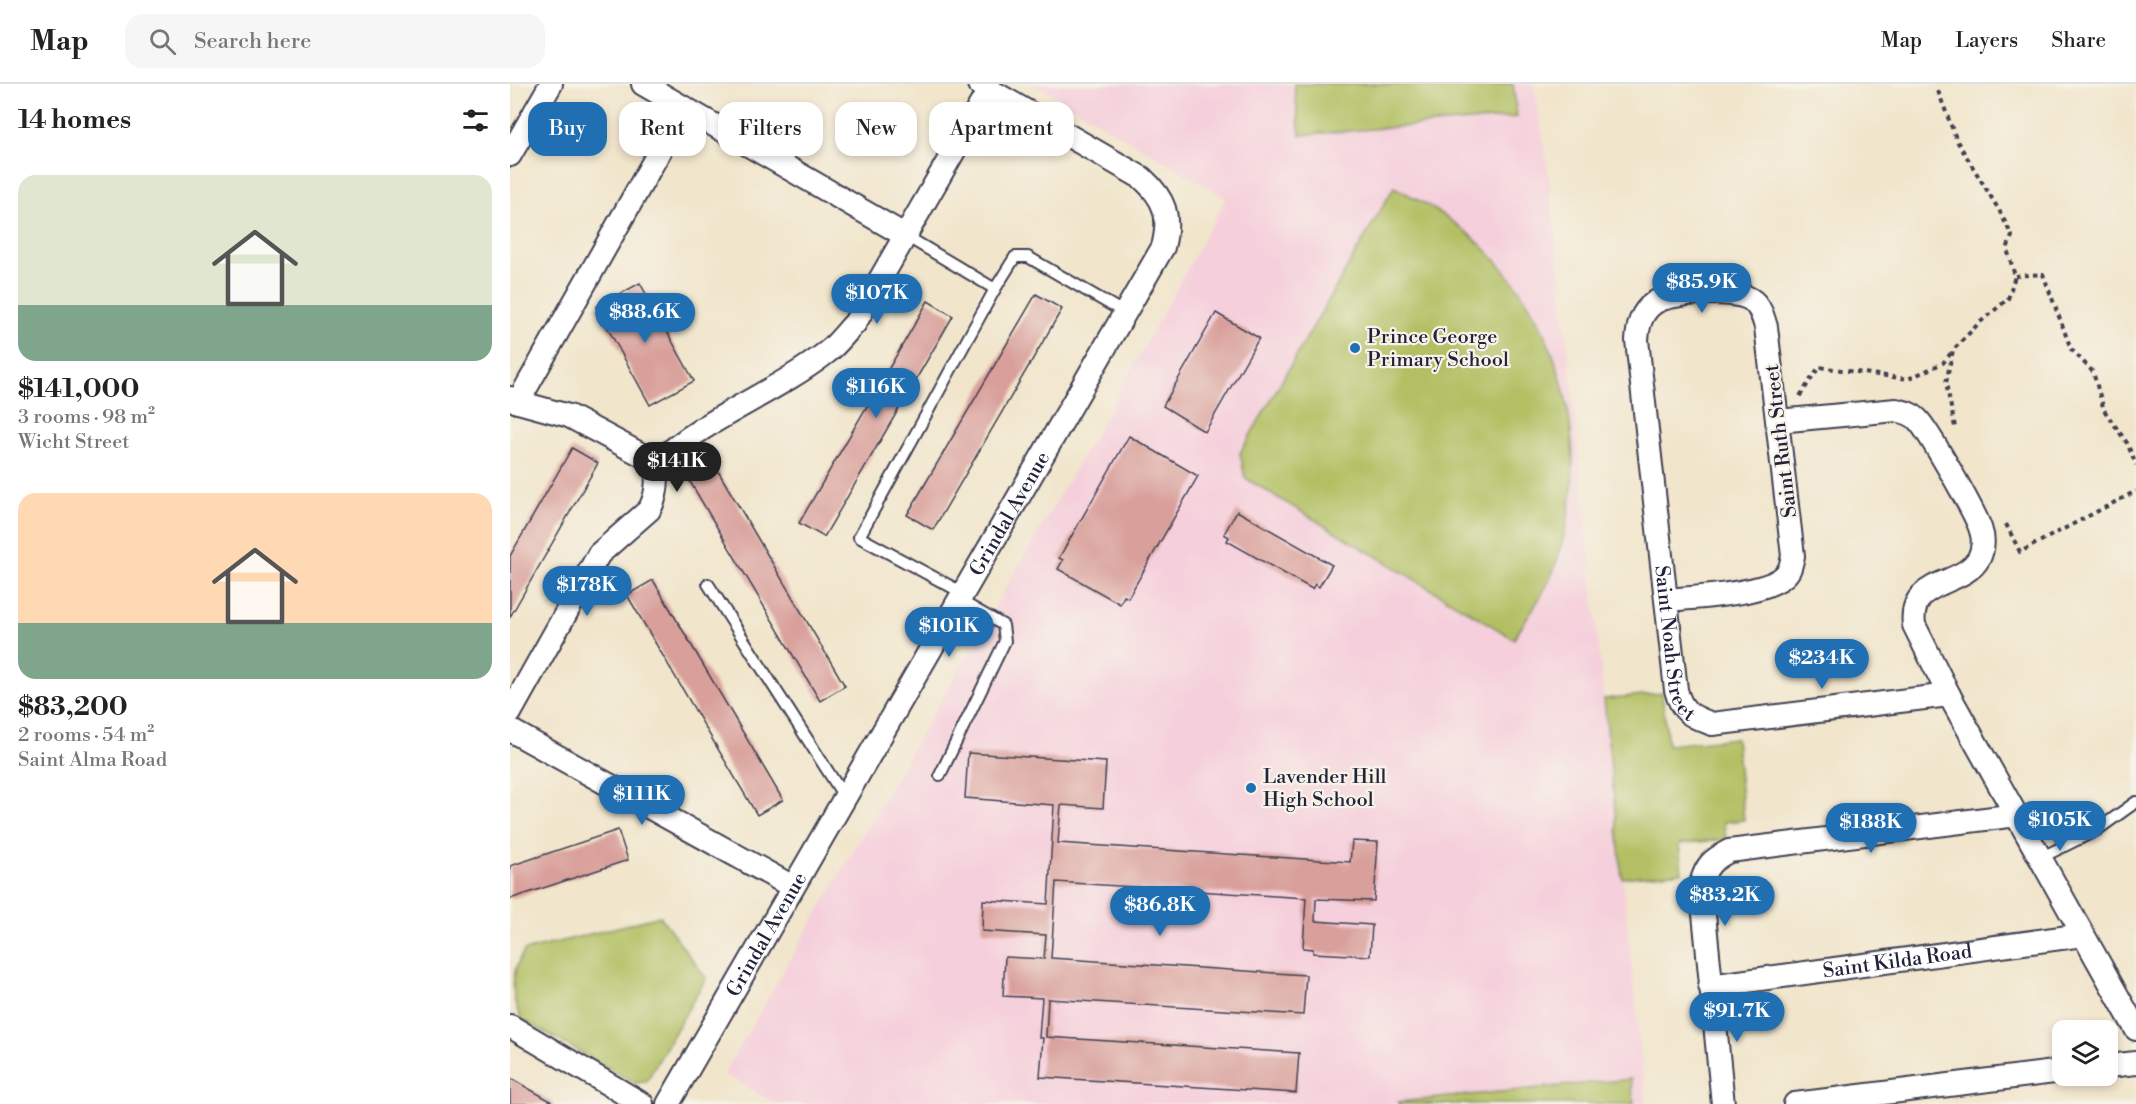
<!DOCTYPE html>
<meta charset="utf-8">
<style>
:root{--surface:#fff;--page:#f6f6f6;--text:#222;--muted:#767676;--line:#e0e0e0;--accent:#1f6fb2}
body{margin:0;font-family:"Libre Bodoni",serif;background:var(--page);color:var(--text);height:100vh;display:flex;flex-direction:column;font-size:22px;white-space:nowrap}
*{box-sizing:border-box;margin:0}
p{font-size:20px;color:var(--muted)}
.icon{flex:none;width:33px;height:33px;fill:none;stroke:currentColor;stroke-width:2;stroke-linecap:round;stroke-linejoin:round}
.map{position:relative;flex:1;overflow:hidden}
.sheet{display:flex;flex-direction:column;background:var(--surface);width:510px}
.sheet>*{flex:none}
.banner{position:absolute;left:18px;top:18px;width:570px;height:54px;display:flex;gap:12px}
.buttons{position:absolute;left:1542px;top:936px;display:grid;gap:12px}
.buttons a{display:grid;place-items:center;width:66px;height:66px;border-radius:12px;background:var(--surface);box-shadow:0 3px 9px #0003;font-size:30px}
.price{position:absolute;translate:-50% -51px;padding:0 14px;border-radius:21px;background:var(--accent);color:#fff;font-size:20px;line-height:39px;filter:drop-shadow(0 2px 3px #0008)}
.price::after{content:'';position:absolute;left:50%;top:36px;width:18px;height:14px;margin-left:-9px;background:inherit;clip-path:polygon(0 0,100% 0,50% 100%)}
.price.current{background:#222;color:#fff}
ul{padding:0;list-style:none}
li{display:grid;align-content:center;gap:12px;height:318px;padding:0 18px}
li span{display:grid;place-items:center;height:186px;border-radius:18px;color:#555}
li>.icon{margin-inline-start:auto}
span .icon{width:108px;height:108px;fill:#fffc;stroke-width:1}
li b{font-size:26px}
h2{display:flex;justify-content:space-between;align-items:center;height:72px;padding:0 18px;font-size:26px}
.chip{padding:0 21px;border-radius:18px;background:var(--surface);box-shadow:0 3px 9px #0003;font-size:21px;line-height:54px}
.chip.current{background:var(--accent);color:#fff}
header{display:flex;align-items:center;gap:36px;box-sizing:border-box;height:84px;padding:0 30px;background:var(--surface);border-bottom:2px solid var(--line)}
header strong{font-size:28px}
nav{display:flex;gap:33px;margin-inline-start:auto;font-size:21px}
.search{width:420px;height:54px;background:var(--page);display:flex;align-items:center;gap:15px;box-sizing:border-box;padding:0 21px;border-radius:18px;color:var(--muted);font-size:22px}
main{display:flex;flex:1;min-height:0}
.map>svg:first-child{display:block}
.built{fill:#f5cfdb}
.green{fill:#b2c063;stroke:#6a714f;stroke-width:1.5}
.building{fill:#d9a09b}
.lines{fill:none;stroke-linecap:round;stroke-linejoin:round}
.service-casing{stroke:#413f51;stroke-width:14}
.minor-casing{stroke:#413f51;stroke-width:26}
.path{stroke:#413f51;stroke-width:4;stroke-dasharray:4.5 4.5;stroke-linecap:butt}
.service{stroke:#fff;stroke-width:10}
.minor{stroke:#fff;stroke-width:22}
.poi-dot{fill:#1f6fb2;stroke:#f7f3e8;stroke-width:2}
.labels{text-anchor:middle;stroke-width:4.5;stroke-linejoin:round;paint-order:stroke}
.poi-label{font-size:20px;fill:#22223b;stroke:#f7f3e8;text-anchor:start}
.street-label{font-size:20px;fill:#22223b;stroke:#f7f3e8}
</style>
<header>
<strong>Map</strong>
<div class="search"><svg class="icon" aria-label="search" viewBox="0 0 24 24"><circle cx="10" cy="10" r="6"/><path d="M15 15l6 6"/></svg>Search here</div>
<nav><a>Map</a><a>Layers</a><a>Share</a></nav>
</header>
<main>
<section class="sheet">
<h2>14 homes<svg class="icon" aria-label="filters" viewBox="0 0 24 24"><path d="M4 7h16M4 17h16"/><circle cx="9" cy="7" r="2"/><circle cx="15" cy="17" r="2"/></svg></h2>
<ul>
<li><span style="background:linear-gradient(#dfe7d0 70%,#7fa58c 0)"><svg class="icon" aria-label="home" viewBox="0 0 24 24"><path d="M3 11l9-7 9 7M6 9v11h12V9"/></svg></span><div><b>$141,000</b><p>3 rooms · 98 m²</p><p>Wicht Street</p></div></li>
<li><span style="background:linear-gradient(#ffd9b3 70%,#7fa58c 0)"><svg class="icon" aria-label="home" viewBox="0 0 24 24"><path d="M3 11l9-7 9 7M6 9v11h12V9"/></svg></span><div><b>$83,200</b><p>2 rooms · 54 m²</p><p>Saint Alma Road</p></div></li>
</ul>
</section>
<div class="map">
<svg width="1626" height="1020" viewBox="0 0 1626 1020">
<rect width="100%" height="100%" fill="#f7f3e8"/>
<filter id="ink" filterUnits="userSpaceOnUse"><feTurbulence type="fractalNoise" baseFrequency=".0167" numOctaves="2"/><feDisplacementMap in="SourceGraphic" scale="12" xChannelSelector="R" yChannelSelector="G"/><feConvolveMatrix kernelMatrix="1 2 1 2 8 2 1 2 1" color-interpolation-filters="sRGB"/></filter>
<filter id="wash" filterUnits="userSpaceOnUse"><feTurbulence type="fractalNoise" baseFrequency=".008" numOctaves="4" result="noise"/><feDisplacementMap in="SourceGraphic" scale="24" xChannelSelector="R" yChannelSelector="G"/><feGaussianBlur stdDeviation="1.35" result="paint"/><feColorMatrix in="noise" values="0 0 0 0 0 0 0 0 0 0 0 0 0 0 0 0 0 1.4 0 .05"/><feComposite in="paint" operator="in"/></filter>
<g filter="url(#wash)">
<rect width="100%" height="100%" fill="#f1e5cb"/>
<path class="built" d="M 524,0 L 1024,0 L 1038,85 L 1052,207 L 1136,1020 L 266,1020 L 214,990 L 602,321 L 716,114 Z"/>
<g class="green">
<path d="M 784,0 L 1003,0 L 1007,33 L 790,51 Z"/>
<path d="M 884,103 C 915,119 945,136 971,161 C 1050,237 1082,356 1051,462 C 1048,471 1046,483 1041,492 C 1032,514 1016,534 1004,555 L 735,394 L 730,369 Z"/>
<path d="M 1152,609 L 1158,661 L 1226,654 L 1234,736 L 1214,738 L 1216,755 L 1169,760 L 1172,788 L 1112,794 L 1094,615 Z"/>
<path d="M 150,832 L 196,894 L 136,998 L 125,999 L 11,935 C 0,911 0,889 14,867 Z"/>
<path d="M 1121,995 L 1124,1020 L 888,1020 L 888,1018 Z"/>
</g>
<g id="blocks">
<g class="building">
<path d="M 130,199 L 184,297 L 140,321 L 86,223 Z"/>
<path d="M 526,210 L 552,225 L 423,446 L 397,431 Z"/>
<path d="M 418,217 L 443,232 L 314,453 L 289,439 Z"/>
<path d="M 706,229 L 749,254 L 695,348 L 653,322 Z"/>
<path d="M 619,352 L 688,392 L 618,514 L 614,512 L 610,520 L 548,485 L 553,476 L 549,474 Z"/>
<path d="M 62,364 L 88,379 L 0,533 L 0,472 Z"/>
<path d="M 205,382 L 335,602 L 310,617 L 179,396 Z"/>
<path d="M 727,427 L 822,481 L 809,503 L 805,500 L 802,505 L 717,457 L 719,453 L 714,450 Z"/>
<path d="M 143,496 L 273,716 L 247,731 L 117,511 Z"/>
<path d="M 458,669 L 596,678 L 593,724 L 551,721 L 548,759 L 840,778 L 842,757 L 868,758 L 864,817 L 806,815 L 805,837 L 862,841 L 860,872 L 803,869 L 803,865 L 793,864 L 796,814 L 546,798 L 541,874 L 796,891 L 793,931 L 538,915 L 536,953 L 789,969 L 786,1009 L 530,993 L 533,954 L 529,954 L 532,914 L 493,912 L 495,873 L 534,875 L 536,851 L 472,847 L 473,816 L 538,820 L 544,721 L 455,714 Z"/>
<path d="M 108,746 L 118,776 L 0,815 L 0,782 Z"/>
<path d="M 0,994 L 46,1020 L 0,1020 Z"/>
</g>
</g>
</g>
<g filter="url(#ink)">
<use href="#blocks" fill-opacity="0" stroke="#413f51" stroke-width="1.5"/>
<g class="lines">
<defs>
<g id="service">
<path d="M 396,152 L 485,205 L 505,173 L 518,173 L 615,229"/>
<path d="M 198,500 L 335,714"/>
<path d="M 453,509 L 349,453 L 485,205"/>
<path d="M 430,691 L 495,557 L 493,541 L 449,516"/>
<path d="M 1530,774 L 1587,746 L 1626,718"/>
</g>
<g id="minor">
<path d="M 133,0 L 396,152"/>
<path d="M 0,71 L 41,0"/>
<path d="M 0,314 L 8,318 L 59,332 L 147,379"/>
<path d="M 8,318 L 174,24"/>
<path d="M 1268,337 L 1386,326 C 1394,328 1401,329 1407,335 C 1417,344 1468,433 1471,447 C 1474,455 1473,466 1469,474 C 1452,504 1398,493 1404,541 L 1439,611 L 1626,945"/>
<path id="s1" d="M 1158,516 C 1185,513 1266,511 1279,486 C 1281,482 1282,476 1283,472 L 1256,243 C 1253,233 1250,221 1240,215 C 1222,205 1160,208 1144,219 C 1131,228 1128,242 1127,256 L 1166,606 C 1172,629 1181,632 1202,640 L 1439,611"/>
<path d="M 0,629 L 89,470 L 139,426 C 148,411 147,396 147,379 C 197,333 263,310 316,269 C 327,261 336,248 345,239 L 479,6"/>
<path d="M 0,646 L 283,803"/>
<path id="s2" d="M 1200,902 L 1573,851"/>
<path d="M 0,942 L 132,1020"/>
<path d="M 1598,982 L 1626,979"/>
<path id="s3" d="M 158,1020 L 653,163 C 661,132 655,115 632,94 L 469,0"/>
<path d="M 1213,1020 L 1191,800 C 1196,781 1202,776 1219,767 L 1507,731"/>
<path d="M 1285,1020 L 1552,987"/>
</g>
</defs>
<use href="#service" class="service-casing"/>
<use href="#minor" class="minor-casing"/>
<g class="path">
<path d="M 1428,7 L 1447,57 L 1489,126 L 1502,152 L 1497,165 L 1505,192 L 1498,215 L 1468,240 L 1443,266 L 1436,299 L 1445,343"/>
<path d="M 1505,192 L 1533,190 L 1561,265 L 1583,288 L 1594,326 L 1617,359 L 1626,381"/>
<path d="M 1290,312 L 1309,283 L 1398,295 L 1433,279 L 1441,269"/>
<path d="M 1496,440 L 1510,468 L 1626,407"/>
</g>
<use href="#service" class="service"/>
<use href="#minor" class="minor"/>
</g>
</g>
<g class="poi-dot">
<circle cx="845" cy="264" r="6"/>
<circle cx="741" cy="704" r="6"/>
</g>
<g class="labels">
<g class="poi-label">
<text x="857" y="259">Prince George<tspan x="857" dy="23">Primary School</tspan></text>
<text x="753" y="699">Lavender Hill<tspan x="753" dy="23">High School</tspan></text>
</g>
<g class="street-label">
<text transform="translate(1270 357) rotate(-97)" y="7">Saint Ruth Street</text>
<text dy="7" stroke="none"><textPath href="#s3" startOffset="682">Grindal Avenue</textPath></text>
<text dy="7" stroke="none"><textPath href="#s1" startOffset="852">Saint Noah Street</textPath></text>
<text dy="7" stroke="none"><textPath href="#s3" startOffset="196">Grindal Avenue</textPath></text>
<text dy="7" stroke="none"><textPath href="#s2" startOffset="189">Saint Kilda Road</textPath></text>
</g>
</g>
</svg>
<div class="buttons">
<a><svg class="icon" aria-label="layers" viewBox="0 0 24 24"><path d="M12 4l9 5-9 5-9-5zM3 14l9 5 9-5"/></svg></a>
</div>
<b class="price" style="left:1192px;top:230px">$85.9K</b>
<b class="price" style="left:367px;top:241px">$107K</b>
<b class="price" style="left:135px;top:260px">$88.6K</b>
<b class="price" style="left:366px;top:335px">$116K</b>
<b class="price current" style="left:167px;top:409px">$141K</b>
<b class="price" style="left:77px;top:533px">$178K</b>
<b class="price" style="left:439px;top:574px">$101K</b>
<b class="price" style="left:1312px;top:606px">$234K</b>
<b class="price" style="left:132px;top:742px">$111K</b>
<b class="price" style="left:1550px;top:768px">$105K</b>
<b class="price" style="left:1361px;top:770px">$188K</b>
<b class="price" style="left:1215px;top:843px">$83.2K</b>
<b class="price" style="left:650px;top:853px">$86.8K</b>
<b class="price" style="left:1227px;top:959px">$91.7K</b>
<div class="banner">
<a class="chip current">Buy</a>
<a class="chip">Rent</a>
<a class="chip">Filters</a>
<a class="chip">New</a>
<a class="chip">Apartment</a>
</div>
</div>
</main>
